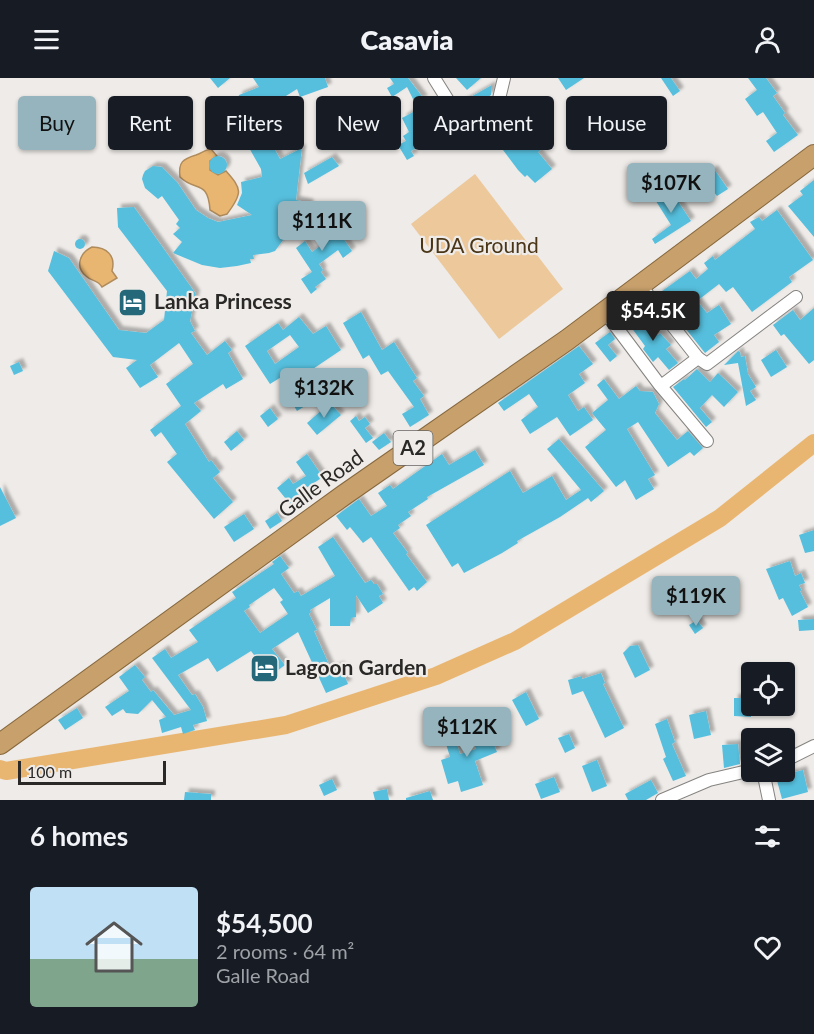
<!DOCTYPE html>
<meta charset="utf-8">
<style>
:root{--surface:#171b24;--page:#20242c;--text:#f1f3f6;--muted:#9ea1a6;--accent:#95b4be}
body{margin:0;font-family:Lato,sans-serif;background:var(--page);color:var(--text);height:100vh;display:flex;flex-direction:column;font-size:22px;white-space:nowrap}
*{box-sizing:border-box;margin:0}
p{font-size:20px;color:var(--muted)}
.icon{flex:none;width:33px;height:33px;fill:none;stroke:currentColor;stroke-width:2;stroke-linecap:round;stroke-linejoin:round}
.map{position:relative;height:722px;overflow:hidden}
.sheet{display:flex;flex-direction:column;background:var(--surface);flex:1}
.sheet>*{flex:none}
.guide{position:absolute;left:18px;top:18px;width:778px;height:54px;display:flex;gap:12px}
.tools{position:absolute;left:741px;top:584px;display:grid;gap:12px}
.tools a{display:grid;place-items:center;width:54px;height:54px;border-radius:6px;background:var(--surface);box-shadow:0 2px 4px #0004;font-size:30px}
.scale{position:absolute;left:18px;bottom:15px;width:148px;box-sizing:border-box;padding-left:6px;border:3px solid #2a2927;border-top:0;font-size:16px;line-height:21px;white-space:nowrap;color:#2a2927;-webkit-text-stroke:4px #eeebe8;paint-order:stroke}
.price{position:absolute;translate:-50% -51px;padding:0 14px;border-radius:6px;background:var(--accent);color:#111;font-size:20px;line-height:39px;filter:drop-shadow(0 2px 3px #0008)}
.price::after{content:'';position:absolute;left:50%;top:36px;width:18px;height:14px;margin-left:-9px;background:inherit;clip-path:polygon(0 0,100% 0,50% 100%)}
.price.selected{background:#222;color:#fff}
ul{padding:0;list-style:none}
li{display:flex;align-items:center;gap:18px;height:150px;padding:0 30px}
li span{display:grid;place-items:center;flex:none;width:168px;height:120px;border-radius:6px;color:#555}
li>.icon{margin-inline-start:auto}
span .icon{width:72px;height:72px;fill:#fffc;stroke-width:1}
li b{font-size:26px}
h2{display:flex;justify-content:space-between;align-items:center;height:72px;padding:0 30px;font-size:26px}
.pill{padding:0 21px;border-radius:6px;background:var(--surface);box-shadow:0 2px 4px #0004;font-size:21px;line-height:54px}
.pill.selected{background:var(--accent);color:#111}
header{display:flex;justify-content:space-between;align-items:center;height:78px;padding:0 30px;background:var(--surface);font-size:27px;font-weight:800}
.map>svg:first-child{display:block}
.green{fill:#ecc89a}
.water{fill:#e9b672;stroke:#b08c5c;stroke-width:1.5}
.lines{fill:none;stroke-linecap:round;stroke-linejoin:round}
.river{stroke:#e9b672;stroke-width:18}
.building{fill:#57bfdd;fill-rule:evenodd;filter:url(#shadow)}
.minor-casing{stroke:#858380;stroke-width:14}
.trunk-casing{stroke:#87673c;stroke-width:22}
.minor{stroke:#fff;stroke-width:12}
.trunk{stroke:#c7a06c;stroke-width:20}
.labels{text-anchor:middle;stroke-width:4.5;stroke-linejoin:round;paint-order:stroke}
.shield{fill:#eeebe8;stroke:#656361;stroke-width:1.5}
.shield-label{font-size:20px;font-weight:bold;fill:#2a2927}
.park-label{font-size:21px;fill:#4a3517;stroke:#eeebe8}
.poi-label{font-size:21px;font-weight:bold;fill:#2a2927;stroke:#eeebe8;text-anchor:start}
.street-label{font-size:21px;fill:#2a2927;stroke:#eeebe8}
</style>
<header><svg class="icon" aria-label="menu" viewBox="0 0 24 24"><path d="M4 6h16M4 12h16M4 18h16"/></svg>Casavia<svg class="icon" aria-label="person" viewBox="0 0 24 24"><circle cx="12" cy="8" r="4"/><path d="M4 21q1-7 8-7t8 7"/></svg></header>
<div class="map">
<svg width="814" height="722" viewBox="0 0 814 722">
<defs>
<filter id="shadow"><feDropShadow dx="4" dy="-4" stdDeviation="1.5" flood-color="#0004"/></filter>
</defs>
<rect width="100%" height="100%" fill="#eeebe8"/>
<path class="green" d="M 475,96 L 563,211 L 499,261 L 411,146 Z"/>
<g class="water">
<path d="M 211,71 L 217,78 L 210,83 L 210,92 L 218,97 L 226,93 C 242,111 243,115 227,136 L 220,138 L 210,132 C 208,101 195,114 180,99 C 178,84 183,81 196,77 C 202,75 204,72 211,71 Z"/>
<path d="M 92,169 C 107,169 116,178 112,193 L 117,200 L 102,209 C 97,201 92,204 86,198 C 74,188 81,174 92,169 Z"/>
</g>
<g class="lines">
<path class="river" d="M 0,691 L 6,693 L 286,647 L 436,598 L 515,563 L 720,440 L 814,365"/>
</g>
<g class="building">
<path d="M 210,0 L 230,0 L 218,10 Z"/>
<path d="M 253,0 L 325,0 L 328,9 L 300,19 L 297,11 L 270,28 L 268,37 L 262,48 L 280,81 L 302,70 L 296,122 L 310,125 L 305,140 L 295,159 L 284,151 L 283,162 L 275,173 L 269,175 L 253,177 L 254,181 L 250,181 L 251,185 L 237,188 L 220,190 L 202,187 L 173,175 L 182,164 L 173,156 L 180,150 L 176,146 L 179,142 L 162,118 L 158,121 L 145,110 L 142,101 L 143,97 L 145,93 L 153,88 L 162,89 L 177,104 L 196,132 L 208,140 L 218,144 L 252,137 L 237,127 L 242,115 L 241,104 L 262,99 L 261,91 L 243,59 L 235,32 L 239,17 L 259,9 Z"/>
<path d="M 390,0 L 408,0 L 424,21 L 415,25 L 407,9 L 392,19 L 387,10 L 394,6 Z"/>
<path d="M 456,0 L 481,0 L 467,12 Z"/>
<path d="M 558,0 L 584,0 L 566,12 Z"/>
<path d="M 661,0 L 671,0 L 680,13 L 673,18 Z"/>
<path d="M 748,0 L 766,0 L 777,15 L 773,18 L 785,35 L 783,37 L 798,57 L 774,74 L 766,63 L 777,55 L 763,34 L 757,38 L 745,21 L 757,12 Z"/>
<path d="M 492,7 L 491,17 L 464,33 L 460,25 Z"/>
<path d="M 417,32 L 428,52 L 443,43 L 453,60 L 435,70 L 430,62 L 411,73 L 414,78 L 407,82 L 398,67 L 406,63 L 403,58 L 409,54 L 402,40 Z"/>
<path d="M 531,41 L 549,65 L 538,74 L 552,91 L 535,105 L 527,97 L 525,99 L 518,92 L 491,56 L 505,44 L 514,55 Z"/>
<circle cx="218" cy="87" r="9"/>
<path d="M 332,79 L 339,88 L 308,106 L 304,95 Z"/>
<path d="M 714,91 L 728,111 L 717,118 L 713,113 L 711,114 L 703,99 Z"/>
<path d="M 814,102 L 814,159 L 788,128 L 803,117 L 800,113 Z"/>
<path d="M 669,110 L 691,143 L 655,166 L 652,161 L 671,147 L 654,120 Z"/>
<path d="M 134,129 L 196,216 L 190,243 L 195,253 L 191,255 L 207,277 L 225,263 L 232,272 L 228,275 L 243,301 L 226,311 L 223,306 L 194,325 L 201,333 L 185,346 L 209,384 L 211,382 L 220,394 L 213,400 L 233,424 L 214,441 L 167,384 L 177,376 L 161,354 L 155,359 L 150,352 L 181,328 L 166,306 L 193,286 L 179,265 L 150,287 L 158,299 L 140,310 L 126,290 L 137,282 L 113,279 L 48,193 L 54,173 L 69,180 L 119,252 L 146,255 L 164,242 L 167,213 L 118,149 L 117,130 Z"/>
<path d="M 322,130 L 352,173 L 343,180 L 338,172 L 319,186 L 323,192 L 321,194 L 326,201 L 315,209 L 317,211 L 311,216 L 301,201 L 312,194 L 296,170 L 305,163 L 312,174 L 330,161 L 316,135 Z"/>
<path d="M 777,132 L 813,182 L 789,199 L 792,204 L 752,234 L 733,209 L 726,214 L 719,206 L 697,223 L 707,235 L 719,227 L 731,246 L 714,257 L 719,264 L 705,275 L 658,216 L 690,193 L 696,201 L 708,191 L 704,185 L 713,178 L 715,182 L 755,151 L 750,144 L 759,139 L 762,143 Z"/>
<circle cx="80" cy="166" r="5"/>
<path d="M 814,230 L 814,282 L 809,286 L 784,256 L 781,258 L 773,247 L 793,232 L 800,242 Z"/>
<path d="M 361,234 L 382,272 L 394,264 L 417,300 L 413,303 L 424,318 L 420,321 L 429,337 L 410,349 L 402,336 L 414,329 L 388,293 L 381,297 L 369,277 L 363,281 L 343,245 Z"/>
<path d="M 641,235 L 658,257 L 660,255 L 671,267 L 666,271 L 678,285 L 669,292 L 658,279 L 653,284 L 643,271 L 645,268 L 628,245 Z"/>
<path d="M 299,239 L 313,256 L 326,248 L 341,272 L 304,297 L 318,320 L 297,333 L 288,318 L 302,309 L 291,293 L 270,306 L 245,268 L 278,245 L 283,252 ZM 290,257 L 299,269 L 275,286 L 267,273 Z"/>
<path d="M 610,254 L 615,261 L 608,267 L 617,278 L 610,284 L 595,265 Z"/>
<path d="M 579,268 L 593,286 L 579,296 L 585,305 L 568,317 L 578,333 L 584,329 L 593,342 L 570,358 L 557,339 L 530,356 L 521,342 L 538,329 L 529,316 L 504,333 L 498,325 Z"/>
<path d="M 776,272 L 787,289 L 771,299 L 761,282 Z"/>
<path d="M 738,273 L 740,274 L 741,279 L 745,278 L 748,296 L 756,309 L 750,313 L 756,322 L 746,328 L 738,285 L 724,287 Z"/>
<path d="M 19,284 L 23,293 L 14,297 L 10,288 Z"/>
<path d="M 697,291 L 710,304 L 718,295 L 738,314 L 724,329 L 712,317 L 700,330 L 712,344 L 706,349 L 673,309 L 684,301 L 685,302 Z"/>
<path d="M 604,301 L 619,321 L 636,308 L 640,313 L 653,314 L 659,326 L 655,335 L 677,362 L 688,353 L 703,370 L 694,378 L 690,374 L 668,389 L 638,344 L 627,351 L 655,397 L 648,401 L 654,411 L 636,422 L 625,402 L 616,409 L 585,369 L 606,352 L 592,335 L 608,322 L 597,307 Z"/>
<path d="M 330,325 L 341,337 L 317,357 L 307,345 Z"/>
<path d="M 270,330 L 278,341 L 268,349 L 260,338 Z"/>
<path d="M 356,338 L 359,343 L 365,339 L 370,346 L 365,350 L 373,360 L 366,365 L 350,343 Z"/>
<path d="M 237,353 L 244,362 L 231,373 L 224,364 Z"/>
<path d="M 384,355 L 391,364 L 379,372 L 372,364 Z"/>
<path d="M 559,361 L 604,413 L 591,424 L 588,420 L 560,439 L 517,463 L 518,465 L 502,475 L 464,495 L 458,485 L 452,489 L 426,447 L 510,393 L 523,415 L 552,398 L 566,422 L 581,412 L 547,371 Z"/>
<path d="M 475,372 L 484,387 L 427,419 L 428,421 L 408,434 L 411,438 L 398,447 L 400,450 L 393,455 L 408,475 L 406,476 L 427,504 L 417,513 L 414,509 L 409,513 L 371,459 L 363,465 L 350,449 L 347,452 L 336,438 L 359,421 L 371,438 L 387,428 L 378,415 L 390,407 L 393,411 L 442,376 L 449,387 Z"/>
<path d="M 307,376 L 323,399 L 300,414 L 302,416 L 290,426 L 277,410 L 289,400 L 293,406 L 306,398 L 296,384 Z"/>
<path d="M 0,409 L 16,440 L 0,448 Z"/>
<path d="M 277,435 L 282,443 L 270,451 L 265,443 Z"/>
<path d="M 244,436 L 254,451 L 234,464 L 224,449 Z"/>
<path d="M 814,452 L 814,473 L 805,475 L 799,457 Z"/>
<path d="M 333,459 L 365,505 L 371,502 L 374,506 L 377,506 L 383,516 L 379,518 L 383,525 L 368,535 L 356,517 L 356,539 L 351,540 L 350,548 L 330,548 L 330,520 L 310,532 L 311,534 L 309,536 L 317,552 L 314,553 L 331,591 L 340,587 L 348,606 L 326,615 L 298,554 L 272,571 L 285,587 L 270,598 L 251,573 L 217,594 L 208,580 L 178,597 L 192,617 L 195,616 L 203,629 L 207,643 L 193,647 L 195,652 L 183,656 L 181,649 L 162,655 L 159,642 L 166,639 L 152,622 L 138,636 L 126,635 L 123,631 L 112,638 L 105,629 L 129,613 L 119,599 L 135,587 L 145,599 L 142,602 L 151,614 L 153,612 L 174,637 L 191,632 L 152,580 L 165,571 L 171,580 L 198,564 L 189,552 L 236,520 L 232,514 L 274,486 L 272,484 L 280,478 L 289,490 L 281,496 L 294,515 L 298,513 L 301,518 L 335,498 L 318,469 ZM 274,510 L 283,522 L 280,524 L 288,536 L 260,555 L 244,533 L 250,529 L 249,527 Z"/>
<path d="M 790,483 L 795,498 L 801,495 L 805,505 L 799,507 L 802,513 L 800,513 L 808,529 L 792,538 L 783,520 L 779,522 L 766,491 Z"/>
<path d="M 814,541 L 814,552 L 799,553 L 798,542 Z"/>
<path d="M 697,542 L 703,550 L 695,556 L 689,547 Z"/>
<path d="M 638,567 L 650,592 L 635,600 L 623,575 L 630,568 Z"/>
<path d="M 601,595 L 605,605 L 603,606 L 624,650 L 605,660 L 583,613 L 572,617 L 568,602 L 582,598 L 582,601 Z"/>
<path d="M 526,614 L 539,641 L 526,648 L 512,622 Z"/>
<path d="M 734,620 L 751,620 L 751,639 L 734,638 Z"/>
<path d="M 77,630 L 83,640 L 65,652 L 58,642 Z"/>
<path d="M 706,633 L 711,657 L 694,661 L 689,637 Z"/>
<path d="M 667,641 L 675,664 L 672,666 L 686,698 L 673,703 L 663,681 L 666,679 L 655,646 Z"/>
<path d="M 485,645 L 497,674 L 475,683 L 483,707 L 461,714 L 458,703 L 448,706 L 441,682 L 450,679 L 443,656 L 453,653 L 460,676 L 476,671 L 469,652 Z"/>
<path d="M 569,656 L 575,670 L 565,675 L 558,660 Z"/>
<path d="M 738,666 L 740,686 L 724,690 L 722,667 Z"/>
<path d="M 597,682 L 607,708 L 592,714 L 582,688 Z"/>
<path d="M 803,692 L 808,714 L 782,721 L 776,699 Z"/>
<path d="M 554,699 L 560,714 L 541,721 L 535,706 Z"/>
<path d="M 332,701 L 337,712 L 324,718 L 319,707 Z"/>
<path d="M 651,702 L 658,715 L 646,722 L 628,722 L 625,716 Z"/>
<path d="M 387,711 L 389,722 L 375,722 L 373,714 Z"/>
<path d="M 430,713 L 433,722 L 406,722 L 406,720 Z"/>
<path d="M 185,714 L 211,716 L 211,722 L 184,722 Z"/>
</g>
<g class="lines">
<defs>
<g id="minor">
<path d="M 434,0 L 464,48 L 498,25 L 504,0"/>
<path d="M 641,208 L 698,280 L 661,308"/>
<path d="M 605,234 L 659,306 L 707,363"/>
<path d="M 698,280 L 707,286 L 796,219"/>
<path d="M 784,683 L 814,668"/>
<path d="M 763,693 L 769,722"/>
<path d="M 662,722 L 709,702 L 752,692"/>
</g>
<path id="trunk" d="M 0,666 L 344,417 L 567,262 L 814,77"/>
</defs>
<use href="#minor" class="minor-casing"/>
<use href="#trunk" class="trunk-casing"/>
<use href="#minor" class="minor"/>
<use href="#trunk" class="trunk"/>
</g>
<defs>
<symbol id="hotel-square" viewBox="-11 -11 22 22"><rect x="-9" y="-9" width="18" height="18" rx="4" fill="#25687a" stroke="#eeebe8"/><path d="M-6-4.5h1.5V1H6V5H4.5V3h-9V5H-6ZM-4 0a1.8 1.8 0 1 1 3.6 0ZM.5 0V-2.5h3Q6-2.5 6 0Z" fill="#fff"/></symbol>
</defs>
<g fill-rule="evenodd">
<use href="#hotel-square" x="116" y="208" width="33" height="33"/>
<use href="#hotel-square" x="248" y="574" width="33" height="33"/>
</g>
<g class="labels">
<rect class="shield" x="393.5" y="353" width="39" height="34" rx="4.5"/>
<g class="shield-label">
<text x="413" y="377">A2</text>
</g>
<g class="park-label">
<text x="479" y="175">UDA Ground</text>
</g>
<g class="poi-label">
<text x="154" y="231">Lanka Princess</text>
<text x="285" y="597">Lagoon Garden</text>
</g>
<g class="street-label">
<text transform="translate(321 406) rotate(-36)" y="7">Galle Road</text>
</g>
</g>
</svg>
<div class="tools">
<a><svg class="icon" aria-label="locate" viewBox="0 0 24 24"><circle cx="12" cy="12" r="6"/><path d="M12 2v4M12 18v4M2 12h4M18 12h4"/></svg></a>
<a><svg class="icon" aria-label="layers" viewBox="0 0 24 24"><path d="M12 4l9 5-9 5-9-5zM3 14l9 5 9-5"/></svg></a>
</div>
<div class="scale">100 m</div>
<b class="price" style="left:671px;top:136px">$107K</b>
<b class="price" style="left:322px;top:174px">$111K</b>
<b class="price selected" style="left:653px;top:264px">$54.5K</b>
<b class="price" style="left:324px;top:341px">$132K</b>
<b class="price" style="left:696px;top:549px">$119K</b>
<b class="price" style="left:467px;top:680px">$112K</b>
<div class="guide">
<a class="pill selected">Buy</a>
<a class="pill">Rent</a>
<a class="pill">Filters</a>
<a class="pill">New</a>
<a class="pill">Apartment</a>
<a class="pill">House</a>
</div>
</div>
<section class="sheet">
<h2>6 homes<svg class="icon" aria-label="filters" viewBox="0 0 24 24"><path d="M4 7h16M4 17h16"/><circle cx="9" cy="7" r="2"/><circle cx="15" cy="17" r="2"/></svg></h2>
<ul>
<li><span style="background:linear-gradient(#bfe0f5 60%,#7fa58c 0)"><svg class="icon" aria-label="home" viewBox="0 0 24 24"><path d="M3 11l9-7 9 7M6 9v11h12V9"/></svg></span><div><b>$54,500</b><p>2 rooms · 64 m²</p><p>Galle Road</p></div><svg class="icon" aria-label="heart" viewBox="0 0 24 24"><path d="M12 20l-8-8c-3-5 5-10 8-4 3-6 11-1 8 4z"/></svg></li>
</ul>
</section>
